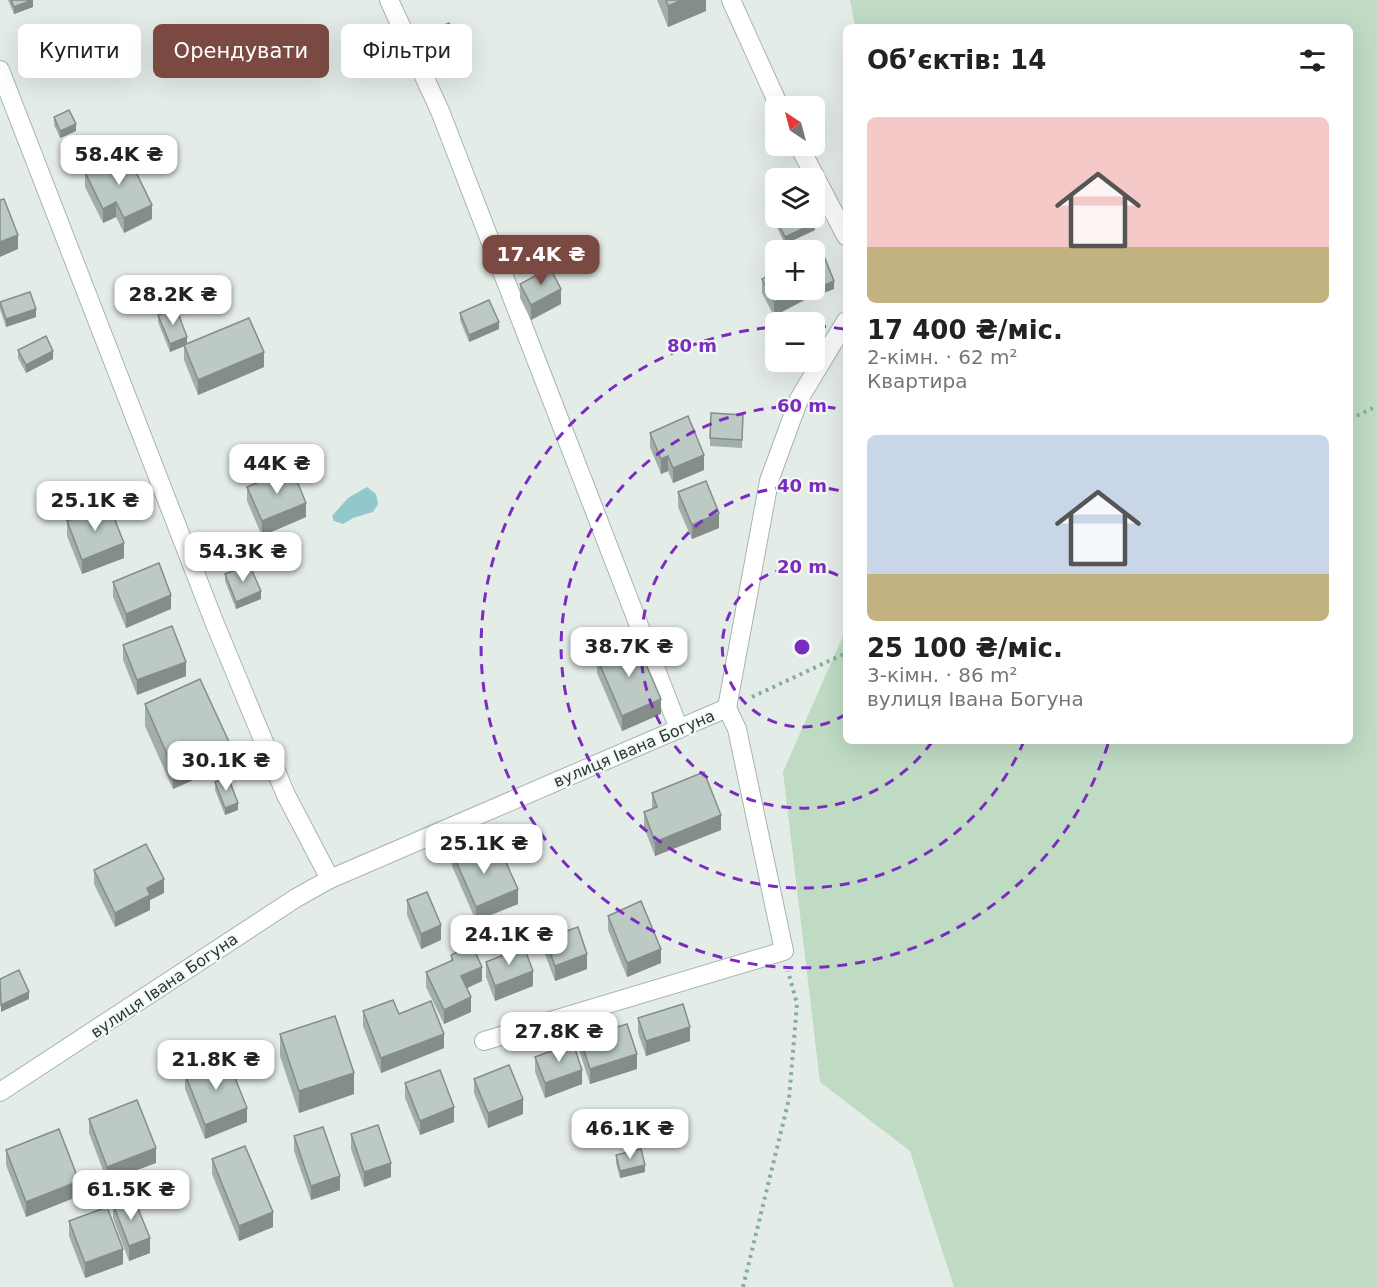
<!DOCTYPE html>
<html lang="uk">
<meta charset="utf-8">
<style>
:root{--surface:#fff;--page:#f2f2f2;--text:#222;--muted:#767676;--accent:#7a4a42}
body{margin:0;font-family:"DejaVu Sans",sans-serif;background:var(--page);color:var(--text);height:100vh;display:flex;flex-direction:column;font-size:22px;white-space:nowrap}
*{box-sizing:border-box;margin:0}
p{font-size:20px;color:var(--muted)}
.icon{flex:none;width:33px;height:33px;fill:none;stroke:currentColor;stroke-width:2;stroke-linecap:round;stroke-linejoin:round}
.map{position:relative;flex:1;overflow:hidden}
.side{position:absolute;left:843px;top:24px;width:510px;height:720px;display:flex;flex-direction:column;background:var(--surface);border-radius:9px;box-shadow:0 6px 24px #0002}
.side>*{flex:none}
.top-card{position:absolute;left:18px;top:24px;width:570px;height:54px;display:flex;gap:12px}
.needle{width:39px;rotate:324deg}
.tools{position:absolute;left:765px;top:96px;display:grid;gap:12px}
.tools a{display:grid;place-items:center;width:60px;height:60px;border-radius:9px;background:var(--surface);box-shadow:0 6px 24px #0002;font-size:30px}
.price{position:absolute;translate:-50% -51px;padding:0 14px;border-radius:12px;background:#fff;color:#222;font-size:20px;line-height:39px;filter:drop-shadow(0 2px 3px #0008)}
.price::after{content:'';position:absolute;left:50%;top:36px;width:18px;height:14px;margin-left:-9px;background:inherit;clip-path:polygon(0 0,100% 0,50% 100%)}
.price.on{background:var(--accent);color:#fff}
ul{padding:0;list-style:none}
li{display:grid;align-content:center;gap:12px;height:318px;padding:0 24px}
li span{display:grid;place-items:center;height:186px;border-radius:9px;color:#555}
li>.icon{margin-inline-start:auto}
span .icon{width:108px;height:108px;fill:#fffc;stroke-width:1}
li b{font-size:26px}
h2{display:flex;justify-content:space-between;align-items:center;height:72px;padding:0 24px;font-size:26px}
.pill{padding:0 21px;border-radius:9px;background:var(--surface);box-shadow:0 6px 24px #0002;font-size:21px;line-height:54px}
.pill.on{background:var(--accent);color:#fff}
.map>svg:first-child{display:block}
.green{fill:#bfdbc4}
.water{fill:#91c8cc}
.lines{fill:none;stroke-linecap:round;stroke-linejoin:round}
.minor-casing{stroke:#a7b4ae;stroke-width:20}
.path{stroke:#87ad9e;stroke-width:4;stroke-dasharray:3 4.5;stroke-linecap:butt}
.minor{stroke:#fff;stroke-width:18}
.wall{fill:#a2aea8}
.shaded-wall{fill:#848d88}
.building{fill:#bccac3;stroke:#848d88;stroke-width:1.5}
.ring{fill:none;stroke:#7b2cbf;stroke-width:3;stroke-dasharray:10 8}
.labels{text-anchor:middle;stroke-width:4.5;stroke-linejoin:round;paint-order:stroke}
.street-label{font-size:16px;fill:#253c34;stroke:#f4f9f6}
.centre{fill:#7b2cbf;stroke:#f4f9f6;stroke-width:3}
.ring-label{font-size:18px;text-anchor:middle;font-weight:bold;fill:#7b2cbf;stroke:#f4f9f6;stroke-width:4.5;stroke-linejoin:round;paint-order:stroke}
</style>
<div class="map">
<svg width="1377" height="1287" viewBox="0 0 1377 1287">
<rect width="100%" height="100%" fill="#e4ece8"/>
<path class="green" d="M 850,0 L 1377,0 L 1377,1287 L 954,1287 L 910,1151 L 820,1082 L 783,772 L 846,629 L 846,741 L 1350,741 L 1350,27 L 855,27 Z"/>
<path class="water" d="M 367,487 L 376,494 L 378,504 L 373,512 L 353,518 L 343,524 L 334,521 L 332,516 L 348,498 Z"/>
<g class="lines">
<defs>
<g id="minor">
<path d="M 389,0 L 440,111 L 679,729"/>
<path d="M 731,0 L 779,106"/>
<path d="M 0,70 L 215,624 L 286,795 L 330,879"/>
<path d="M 799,146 L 846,236"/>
<path d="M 484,1041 L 784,951 L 737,729 L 727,708"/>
<path d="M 0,1092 L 296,898 L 330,879 L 727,708 L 769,481 L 799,399 L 846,321"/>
</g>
</defs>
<use href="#minor" class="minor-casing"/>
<g class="path">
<path d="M 1350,419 L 1377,406"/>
<path d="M 752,697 L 846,653"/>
<path d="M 743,1287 L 789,1099 L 797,1004 L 788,971"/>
</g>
<use href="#minor" class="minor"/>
</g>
<g class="wall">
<path d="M 8,0 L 33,0 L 33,7 L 14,14 Z"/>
<path d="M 657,0 L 706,0 L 706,11 L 668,27 Z"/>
<path d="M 428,32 L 459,53 L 438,63 L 428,39 Z"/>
<path d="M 54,117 L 76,131 L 60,138 L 54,125 Z"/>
<path d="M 85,172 L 152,219 L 124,233 L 116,217 L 103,223 L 85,187 Z"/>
<path d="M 775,216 L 815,230 L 785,244 L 775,223 Z"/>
<path d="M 814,259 L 834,289 L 818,295 L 814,287 Z"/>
<path d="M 762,279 L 814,290 L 814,295 L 774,316 L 762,293 Z"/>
<path d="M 520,284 L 561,304 L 531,320 L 520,298 Z"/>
<path d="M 0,302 L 36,317 L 6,327 L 0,309 Z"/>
<path d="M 460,313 L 499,329 L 469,342 L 460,320 Z"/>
<path d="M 158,315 L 187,344 L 264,367 L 198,395 L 184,360 L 184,346 L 170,352 L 158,322 Z"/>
<path d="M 18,350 L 53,359 L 26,373 L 18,358 Z"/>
<path d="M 743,423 L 742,448 L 710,446 L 710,438 Z"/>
<path d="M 650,433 L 704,470 L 673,483 L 668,471 L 661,474 L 650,447 Z"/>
<path d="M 247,487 L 306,517 L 262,536 L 247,501 Z"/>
<path d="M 678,492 L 719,528 L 692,539 L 678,507 Z"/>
<path d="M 67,521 L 124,558 L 82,574 L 67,536 Z"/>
<path d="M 225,574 L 261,599 L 236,609 L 225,581 Z"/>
<path d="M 113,582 L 171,609 L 126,628 L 113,597 Z"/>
<path d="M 123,645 L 186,676 L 137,695 L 123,660 Z"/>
<path d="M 597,658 L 661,714 L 622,731 L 597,673 Z"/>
<path d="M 145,704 L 229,764 L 173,789 L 145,726 Z"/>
<path d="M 215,782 L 238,810 L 225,815 L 215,790 Z"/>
<path d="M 652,793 L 721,830 L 655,856 L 644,827 L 644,812 L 652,809 Z"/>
<path d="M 452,852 L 482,856 L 489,862 L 518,904 L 476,921 L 452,866 Z"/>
<path d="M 94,870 L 164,893 L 150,900 L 150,910 L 115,927 L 94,884 Z"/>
<path d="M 407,900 L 441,940 L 421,949 L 407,915 Z"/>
<path d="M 608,916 L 661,963 L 627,977 L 608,930 Z"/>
<path d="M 545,939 L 587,969 L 555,981 L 545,954 Z"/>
<path d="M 451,955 L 482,981 L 467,988 L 471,1012 L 444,1024 L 426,987 L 426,972 L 451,961 Z"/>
<path d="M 486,962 L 533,986 L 495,1001 L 486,977 Z"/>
<path d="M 363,1011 L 444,1048 L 381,1073 L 363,1026 Z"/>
<path d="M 638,1018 L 690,1041 L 646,1056 L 638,1033 Z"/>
<path d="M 280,1034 L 354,1094 L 299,1113 L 280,1056 Z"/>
<path d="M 580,1039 L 637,1069 L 590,1084 L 580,1053 Z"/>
<path d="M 535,1057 L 582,1084 L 545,1098 L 535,1072 Z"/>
<path d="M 185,1074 L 247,1122 L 205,1139 L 185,1089 Z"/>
<path d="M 474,1079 L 523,1114 L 488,1128 L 474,1093 Z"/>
<path d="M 405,1083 L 454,1122 L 420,1135 L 405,1098 Z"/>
<path d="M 89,1119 L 156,1163 L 107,1181 L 89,1133 Z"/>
<path d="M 351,1134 L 391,1177 L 364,1187 L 351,1149 Z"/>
<path d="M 294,1136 L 340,1190 L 311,1200 L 294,1151 Z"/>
<path d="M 6,1150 L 79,1196 L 26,1217 L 6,1165 Z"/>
<path d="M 616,1155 L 645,1172 L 620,1178 L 616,1163 Z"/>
<path d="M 212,1159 L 273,1227 L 239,1241 L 212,1174 Z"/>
<path d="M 113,1204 L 150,1253 L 129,1261 L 113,1218 Z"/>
<path d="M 69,1221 L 123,1264 L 85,1278 L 69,1236 Z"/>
</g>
<g class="shaded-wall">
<path d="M 33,0 L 33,7 L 14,14 L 14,7 Z"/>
<path d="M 682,0 L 706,0 L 706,11 L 668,27 L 668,6 Z"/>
<path d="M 459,46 L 459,53 L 438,63 L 438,55 Z"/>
<path d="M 76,124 L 76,131 L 60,138 L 60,131 Z"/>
<path d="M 116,202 L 116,217 L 103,223 L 103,209 Z"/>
<path d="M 152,205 L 152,219 L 124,233 L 124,218 Z"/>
<path d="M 815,223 L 815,230 L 785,244 L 785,237 Z"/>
<path d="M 18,235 L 18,249 L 0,257 L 0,242 Z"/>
<path d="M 834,281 L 834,289 L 818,295 L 818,288 Z"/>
<path d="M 561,289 L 561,304 L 531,320 L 531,305 Z"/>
<path d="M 797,290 L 814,290 L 814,295 L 774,316 L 774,302 Z"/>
<path d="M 36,309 L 36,317 L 6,327 L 6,319 Z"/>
<path d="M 499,322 L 499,329 L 469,342 L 469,335 Z"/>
<path d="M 187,337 L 187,345 L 170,352 L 170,344 Z"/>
<path d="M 53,351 L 53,359 L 26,373 L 26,365 Z"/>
<path d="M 264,352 L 264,367 L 198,395 L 198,380 Z"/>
<path d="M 704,455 L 704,470 L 673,483 L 673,468 Z"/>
<path d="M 668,456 L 668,471 L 661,474 L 661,459 Z"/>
<path d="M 306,503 L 306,517 L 262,536 L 262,521 Z"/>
<path d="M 719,513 L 719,528 L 692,539 L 692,525 Z"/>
<path d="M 124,543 L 124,558 L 82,574 L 82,560 Z"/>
<path d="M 261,591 L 261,599 L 236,609 L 236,602 Z"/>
<path d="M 171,595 L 171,609 L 126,628 L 126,614 Z"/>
<path d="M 186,662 L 186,676 L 137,695 L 137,680 Z"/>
<path d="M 661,699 L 661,714 L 622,731 L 622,716 Z"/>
<path d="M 229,742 L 229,764 L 173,789 L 173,768 Z"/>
<path d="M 238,803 L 238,810 L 225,815 L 225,808 Z"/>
<path d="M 721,815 L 721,830 L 655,856 L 655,842 Z"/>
<path d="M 164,879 L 164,893 L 150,900 L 150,910 L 115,927 L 115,913 L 147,888 Z"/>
<path d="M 518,889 L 518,904 L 476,921 L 476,907 Z"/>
<path d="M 441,925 L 441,940 L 421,949 L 421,934 Z"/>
<path d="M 661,949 L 661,963 L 627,977 L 627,963 Z"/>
<path d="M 587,954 L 587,969 L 555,981 L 555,966 Z"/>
<path d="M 482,967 L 482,981 L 461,991 L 461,976 Z"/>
<path d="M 533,971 L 533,986 L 495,1001 L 495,986 Z"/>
<path d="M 29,992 L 29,999 L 1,1012 L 1,1005 Z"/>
<path d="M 471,997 L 471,1012 L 444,1024 L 444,1010 Z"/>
<path d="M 690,1027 L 690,1041 L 646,1056 L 646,1041 Z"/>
<path d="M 444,1034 L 444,1048 L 381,1073 L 381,1058 Z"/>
<path d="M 637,1054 L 637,1069 L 590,1084 L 590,1069 Z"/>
<path d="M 582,1070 L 582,1084 L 545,1098 L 545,1083 Z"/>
<path d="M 354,1073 L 354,1094 L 299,1113 L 299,1091 Z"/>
<path d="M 523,1099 L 523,1114 L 488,1128 L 488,1113 Z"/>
<path d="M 454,1107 L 454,1122 L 420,1135 L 420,1121 Z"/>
<path d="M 247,1108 L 247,1122 L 205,1139 L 205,1125 Z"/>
<path d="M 156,1148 L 156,1163 L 107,1181 L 107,1167 Z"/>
<path d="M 391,1163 L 391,1177 L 364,1187 L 364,1172 Z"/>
<path d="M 645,1165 L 645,1172 L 620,1178 L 620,1171 Z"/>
<path d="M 340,1176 L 340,1190 L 311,1200 L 311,1186 Z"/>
<path d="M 79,1181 L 79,1196 L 26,1217 L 26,1202 Z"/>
<path d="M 273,1212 L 273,1227 L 239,1241 L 239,1226 Z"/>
<path d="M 150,1238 L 150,1253 L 129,1261 L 129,1246 Z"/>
<path d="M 123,1249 L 123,1264 L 85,1278 L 85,1263 Z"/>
</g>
<g class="building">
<path d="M 11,0 L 32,0 L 14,7 Z"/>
<path d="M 666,0 L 682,0 L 668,6 Z"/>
<path d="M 449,23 L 459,46 L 438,55 L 428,32 Z"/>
<path d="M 69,110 L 76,124 L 60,131 L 54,117 Z"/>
<path d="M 126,152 L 152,205 L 124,218 L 116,202 L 103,209 L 85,172 Z"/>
<path d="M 4,199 L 18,235 L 0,242 L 0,200 Z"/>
<path d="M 776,218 L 813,218 L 815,223 L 785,237 Z"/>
<path d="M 824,256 L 834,281 L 818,288 L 814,280 L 814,259 Z"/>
<path d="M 550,268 L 561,289 L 531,305 L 520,284 Z"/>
<path d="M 776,271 L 776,290 L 797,290 L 774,302 L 762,279 Z"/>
<path d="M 30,292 L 36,309 L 6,319 L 0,302 Z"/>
<path d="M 489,300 L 499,322 L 469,335 L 460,313 Z"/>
<path d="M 176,308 L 187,337 L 170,344 L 158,315 Z"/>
<path d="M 249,318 L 264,352 L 198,380 L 184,345 Z"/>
<path d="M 46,336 L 53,351 L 26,365 L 18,350 Z"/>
<path d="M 711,413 L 743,415 L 742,440 L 710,438 Z"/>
<path d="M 688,416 L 704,455 L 673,468 L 668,456 L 661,459 L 650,433 Z"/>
<path d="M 292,469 L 306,503 L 262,521 L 247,487 Z"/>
<path d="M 706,481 L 719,513 L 692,525 L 678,492 Z"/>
<path d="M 109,505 L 124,543 L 82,560 L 67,521 Z"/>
<path d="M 159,563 L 171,595 L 126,614 L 113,582 Z"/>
<path d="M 249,564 L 261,591 L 236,602 L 225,574 Z"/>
<path d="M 172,626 L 186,662 L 137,680 L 123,645 Z"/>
<path d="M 636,641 L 661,699 L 622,716 L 597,658 Z"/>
<path d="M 200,679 L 229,742 L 173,768 L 145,704 Z"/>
<path d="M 704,772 L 721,815 L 655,842 L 644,812 L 657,807 L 652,793 Z"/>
<path d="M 228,777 L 238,803 L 225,808 L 215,782 Z"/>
<path d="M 476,841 L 482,856 L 486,854 L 489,862 L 503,856 L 518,889 L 476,907 L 452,852 Z"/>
<path d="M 146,844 L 164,879 L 147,888 L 150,895 L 115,913 L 94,870 Z"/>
<path d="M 427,892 L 441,925 L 421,934 L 407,900 Z"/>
<path d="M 641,901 L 661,949 L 627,963 L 608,916 Z"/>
<path d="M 578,927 L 587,954 L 555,966 L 545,939 Z"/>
<path d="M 472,945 L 482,967 L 461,976 L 471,997 L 444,1010 L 426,972 L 453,960 L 451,955 Z"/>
<path d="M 524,947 L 533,971 L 495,986 L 486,962 Z"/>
<path d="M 19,970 L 29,992 L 1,1005 L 0,979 Z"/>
<path d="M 393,1000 L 399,1014 L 431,1001 L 444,1034 L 381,1058 L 363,1011 Z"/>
<path d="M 683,1004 L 690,1027 L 646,1041 L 638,1018 Z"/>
<path d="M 335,1016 L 354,1073 L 299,1091 L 280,1034 Z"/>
<path d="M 627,1024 L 637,1054 L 590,1069 L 580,1039 Z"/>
<path d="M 573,1043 L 582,1070 L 545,1083 L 535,1057 Z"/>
<path d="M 227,1058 L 247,1108 L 205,1125 L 185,1074 Z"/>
<path d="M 509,1065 L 523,1099 L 488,1113 L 474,1079 Z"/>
<path d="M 440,1070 L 454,1107 L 420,1121 L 405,1083 Z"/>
<path d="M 137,1100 L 156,1148 L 107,1167 L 89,1119 Z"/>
<path d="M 378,1125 L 391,1163 L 364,1172 L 351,1134 Z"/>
<path d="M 323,1127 L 340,1176 L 311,1186 L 294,1136 Z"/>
<path d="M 59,1129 L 79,1181 L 26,1202 L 6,1150 Z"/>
<path d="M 245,1146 L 273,1212 L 239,1226 L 212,1159 Z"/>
<path d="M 641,1149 L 645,1165 L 620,1171 L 616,1155 Z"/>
<path d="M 133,1196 L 150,1238 L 129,1246 L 113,1204 Z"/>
<path d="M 107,1207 L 123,1249 L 85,1263 L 69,1221 Z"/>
</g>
<g class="ring">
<path d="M846 714A80 80 0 1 1 846 580"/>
<path d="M932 742A161 161 0 1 1 845 492"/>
<path d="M1024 741A241 241 0 1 1 846 410"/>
<path d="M1108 744A321 321 0 1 1 774 327M816 326A321 321 0 0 1 844 329"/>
</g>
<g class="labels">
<g class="street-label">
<text transform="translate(634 748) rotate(-23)" y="6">вулиця Івана Богуна</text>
<text transform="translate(164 985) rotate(-34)" y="6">вулиця Івана Богуна</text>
</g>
</g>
<circle cx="802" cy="647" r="9" class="centre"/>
<g class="ring-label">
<text x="692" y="352">80 m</text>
<text x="802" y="412">60 m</text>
<text x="802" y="492">40 m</text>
<text x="802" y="573">20 m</text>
</g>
</svg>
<div class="tools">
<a><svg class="needle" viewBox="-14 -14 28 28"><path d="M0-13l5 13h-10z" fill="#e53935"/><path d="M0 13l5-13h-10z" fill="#767676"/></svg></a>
<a><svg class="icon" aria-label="layers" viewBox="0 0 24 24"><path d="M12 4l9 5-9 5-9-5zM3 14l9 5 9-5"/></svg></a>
<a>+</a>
<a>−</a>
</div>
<b class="price" style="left:119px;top:186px">58.4K ₴</b>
<b class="price on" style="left:541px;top:286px">17.4K ₴</b>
<b class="price" style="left:173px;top:326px">28.2K ₴</b>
<b class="price" style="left:277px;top:495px">44K ₴</b>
<b class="price" style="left:95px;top:532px">25.1K ₴</b>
<b class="price" style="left:243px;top:583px">54.3K ₴</b>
<b class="price" style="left:629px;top:678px">38.7K ₴</b>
<b class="price" style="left:226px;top:792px">30.1K ₴</b>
<b class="price" style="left:484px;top:875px">25.1K ₴</b>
<b class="price" style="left:509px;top:966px">24.1K ₴</b>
<b class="price" style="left:559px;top:1063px">27.8K ₴</b>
<b class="price" style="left:216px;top:1091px">21.8K ₴</b>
<b class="price" style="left:630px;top:1160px">46.1K ₴</b>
<b class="price" style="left:131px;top:1221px">61.5K ₴</b>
<div class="top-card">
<a class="pill">Купити</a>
<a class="pill on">Орендувати</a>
<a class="pill">Фільтри</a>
</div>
<section class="side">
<h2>Об’єктів: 14<svg class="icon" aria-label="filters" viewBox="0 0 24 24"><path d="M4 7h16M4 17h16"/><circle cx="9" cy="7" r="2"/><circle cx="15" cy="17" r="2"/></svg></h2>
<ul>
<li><span style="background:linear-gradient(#f6c9c9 70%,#c2b280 0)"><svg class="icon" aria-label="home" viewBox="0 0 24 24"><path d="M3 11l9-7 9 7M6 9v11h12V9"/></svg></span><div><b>17 400 ₴/міс.</b><p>2-кімн. · 62 m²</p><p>Квартира</p></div></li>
<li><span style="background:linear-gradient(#c9d6e8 75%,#c2b280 0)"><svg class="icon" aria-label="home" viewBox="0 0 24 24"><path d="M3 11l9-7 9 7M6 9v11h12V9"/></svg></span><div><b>25 100 ₴/міс.</b><p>3-кімн. · 86 m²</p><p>вулиця Івана Богуна</p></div></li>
</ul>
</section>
</div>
